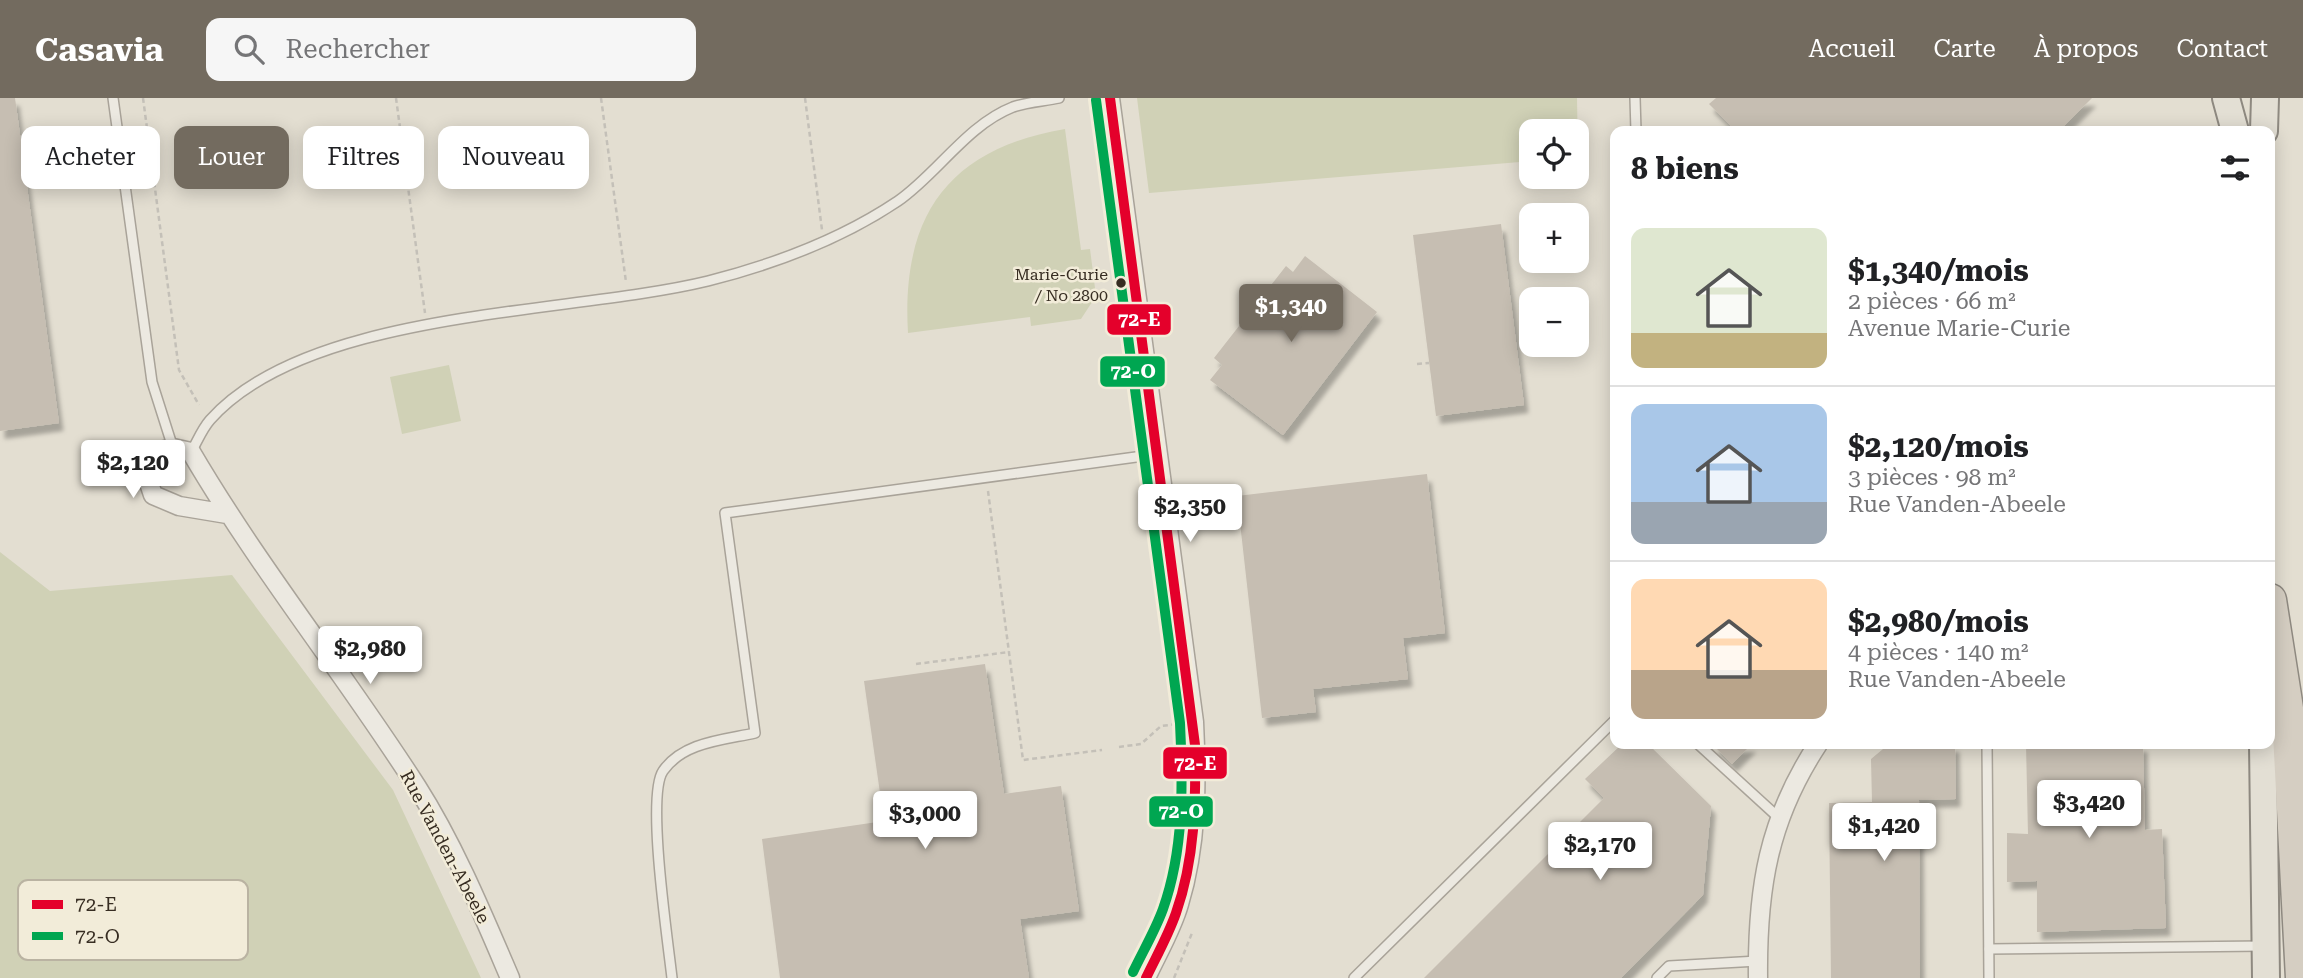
<!DOCTYPE html>
<html lang="fr">
<meta charset="utf-8">
<style>
:root{--surface:#fff;--page:#f6f6f6;--text:#202124;--muted:#757577;--line:#e0e0e0;--accent:#736b5f}
body{margin:0;font-family:"Roboto Serif",serif;background:var(--page);color:var(--text);height:100vh;display:flex;flex-direction:column;font-size:26px;white-space:nowrap}
*{box-sizing:border-box;margin:0}
p{font-size:23px;color:var(--muted)}
.icon{flex:none;width:38px;height:38px;fill:none;stroke:currentColor;stroke-width:2;stroke-linecap:round;stroke-linejoin:round}
.map{position:relative;flex:1;overflow:hidden}
.drawer{position:absolute;left:1610px;top:28px;width:665px;height:623px;display:flex;flex-direction:column;background:var(--surface);border-radius:14px;box-shadow:0 4px 18px #0003}
.drawer>*{flex:none}
.top-card{position:absolute;left:21px;top:28px;width:665px;height:63px;display:flex;gap:14px}
.buttons{position:absolute;left:1519px;top:21px;display:grid;gap:14px}
.buttons a{display:grid;place-items:center;width:70px;height:70px;border-radius:14px;background:var(--surface);box-shadow:0 4px 18px #0003;font-size:35px}
.price{position:absolute;translate:-50% -60px;padding:0 16px;border-radius:7px;background:#fff;color:#222;font-size:23px;line-height:46px;filter:drop-shadow(0 2px 4px #0008)}
.price::after{content:'';position:absolute;left:50%;top:42px;width:21px;height:16px;margin-left:-10px;background:inherit;clip-path:polygon(0 0,100% 0,50% 100%)}
.price.current{background:var(--accent);color:#fff}
ul{padding:0;list-style:none}
li{display:flex;align-items:center;gap:21px;height:175px;padding:0 21px}
li+li{border-top:2px solid var(--line)}
li span{display:grid;place-items:center;flex:none;width:196px;height:140px;border-radius:14px;color:#555}
li>.icon{margin-inline-start:auto}
span .icon{width:84px;height:84px;fill:#fffc;stroke-width:1}
li b{font-size:30px}
h2{display:flex;justify-content:space-between;align-items:center;height:84px;padding:0 21px;font-size:30px}
.pill{padding:0 24px;border-radius:14px;background:var(--surface);box-shadow:0 4px 18px #0003;font-size:24px;line-height:63px}
.pill.current{background:var(--accent);color:#fff}
header{display:flex;align-items:center;gap:42px;box-sizing:border-box;height:98px;padding:0 35px;background:var(--accent);color:#fff}
header strong{font-size:33px}
nav{display:flex;gap:38px;margin-inline-start:auto;font-size:24px}
.search{width:490px;height:63px;background:var(--page);display:flex;align-items:center;gap:18px;box-sizing:border-box;padding:0 24px;border-radius:14px;color:var(--muted);font-size:26px}
.map>svg:first-child{display:block}
.green{fill:#d0d1b6}
.building{fill:#c6beb2;filter:url(#shadow)}
.lines{fill:none;stroke-linecap:round;stroke-linejoin:round}
.lane-casing{stroke:#a9a399;stroke-width:12}
.street-casing{stroke:#a9a399;stroke-width:21}
.primary-casing{stroke:#8e8980;stroke-width:30}
.highway-casing{stroke:#8e8980;stroke-width:35}
.path{stroke:#c4c0b8;stroke-width:2.5;stroke-dasharray:5 3.5;stroke-linecap:butt}
.lane{stroke:#ece9e1;stroke-width:9}
.street{stroke:#ece9e1;stroke-width:18}
.primary{stroke:#e3dfd4;stroke-width:26}
.highway{stroke:#d5cec2;stroke-width:32}
.bus-1-casing{stroke:#f2ecd9;stroke-width:16}
.bus-2-casing{stroke:#f2ecd9;stroke-width:16}
.bus-1{stroke:#e4002b;stroke-width:10}
.bus-2{stroke:#00a651;stroke-width:10}
.bus-dot{fill:#372d22;stroke:#f2ecd9;stroke-width:2.5}
.labels{text-anchor:middle;stroke-width:5;stroke-linejoin:round;paint-order:stroke}
.bus-label{font-size:16px;fill:#372d22;stroke:#f2ecd9;text-anchor:end}
.street-label{font-size:18px;fill:#372d22;stroke:#f2ecd9}
.key{fill:#f2ecd9;stroke:#bab3a2;stroke-width:2}
.key-label{font-size:19px;fill:#372d22}
.line-badge{stroke:#f2ecd9;stroke-width:2.5}
.badge-label{font-size:19px;text-anchor:middle;font-weight:bold;fill:#fff}
</style>
<header>
<strong>Casavia</strong>
<div class="search"><svg class="icon" aria-label="search" viewBox="0 0 24 24"><circle cx="10" cy="10" r="6"/><path d="M15 15l6 6"/></svg>Rechercher</div>
<nav><a>Accueil</a><a>Carte</a><a>À propos</a><a>Contact</a></nav>
</header>
<div class="map">
<svg width="2303" height="880" viewBox="0 0 2303 880">
<defs>
<filter id="shadow"><feDropShadow dx="4.5" dy="8" stdDeviation="2" flood-color="#0004"/></filter>
</defs>
<rect width="100%" height="100%" fill="#e3ded1"/>
<g class="green">
<path d="M 1137,0 L 1577,0 L 1578,59 L 1577,33 L 1531,33 L 1531,63 L 1149,95 Z"/>
<path d="M 1065,31 L 1081,152 L 1090,151 L 1096,198 L 1081,221 L 1031,228 L 1030,219 L 908,235 C 901,118 948,51 1065,31 Z"/>
<path d="M 449,267 L 461,323 L 402,336 L 390,279 Z"/>
<path d="M 0,454 L 50,493 L 232,477 L 393,692 L 481,880 L 0,880 Z"/>
</g>
<g class="building">
<path d="M 0,0 L 15,0 L 59,325 L 0,333 Z"/>
<path d="M 1716,0 L 2092,0 L 2059,33 L 1736,33 L 1709,6 Z"/>
<path d="M 1501,126 L 1524,307 L 1436,318 L 1413,137 Z"/>
<path d="M 1305,158 L 1377,214 L 1283,337 L 1210,282 L 1222,267 L 1214,260 L 1286,168 L 1293,174 Z"/>
<path d="M 1427,376 L 1445,535 L 1403,540 L 1408,581 L 1313,591 L 1316,614 L 1262,620 L 1237,398 Z"/>
<path d="M 985,566 L 1004,696 L 1061,688 L 1079,813 L 1020,821 L 1029,880 L 780,880 L 762,741 L 884,723 L 864,583 Z"/>
<path d="M 1622,646 L 1648,646 L 1711,708 L 1703,797 L 1621,880 L 1424,880 L 1604,700 L 1585,681 Z"/>
<path d="M 1712,646 L 1752,646 L 1732,666 Z"/>
<path d="M 1889,646 L 1955,646 L 1956,701 L 1919,702 L 1920,880 L 1831,880 L 1829,705 L 1872,704 L 1871,661 Z"/>
<path d="M 2026,646 L 2143,646 L 2145,732 L 2162,731 L 2166,830 L 2037,834 L 2037,783 L 2007,784 L 2007,735 L 2028,736 Z"/>
</g>
<g class="lines">
<defs>
<g id="lane">
<path d="M 113,0 L 152,284 L 173,350"/>
<path d="M 1635,0 L 1636,33"/>
<path d="M 191,354 C 197,344 202,331 210,322 C 309,211 568,217 708,183 C 775,166 840,142 898,103 C 937,76 967,27 1013,9 C 1027,4 1045,3 1059,0"/>
<path d="M 1698,646 L 1779,720"/>
<path d="M 1987,646 L 1989,880"/>
<path d="M 1989,851 L 2264,848"/>
<path d="M 672,880 C 668,843 646,698 663,673 C 683,644 723,642 755,635 L 725,415 L 1158,356"/>
<path d="M 1354,880 L 1615,622"/>
<path d="M 1657,880 L 1669,868 L 1758,863"/>
</g>
<g id="street">
<path d="M 1110,0 L 1194,624 C 1197,686 1197,747 1179,806 C 1172,831 1157,856 1146,880"/>
<path d="M 227,416 L 179,408 L 153,397 L 145,373 L 153,355 L 173,350 L 191,354 C 259,470 344,575 417,689 C 454,747 483,817 510,880"/>
<path d="M 1758,880 C 1757,791 1768,722 1818,646"/>
</g>
<g id="primary">
<path d="M 2226,0 L 2235,33"/>
<path d="M 2264,33 L 2265,0"/>
<path d="M 2263,646 L 2266,880"/>
</g>
<path id="highway" d="M 2270,502 L 2288,617 L 2302,880"/>
</defs>
<use href="#lane" class="lane-casing"/>
<use href="#street" class="street-casing"/>
<use href="#primary" class="primary-casing"/>
<use href="#highway" class="highway-casing"/>
<g class="path">
<path d="M 143,0 L 179,272 L 199,307"/>
<path d="M 396,0 L 425,215"/>
<path d="M 601,0 L 626,184"/>
<path d="M 805,0 L 822,132"/>
<path d="M 1417,266 L 1429,265"/>
<path d="M 988,393 L 1023,662 L 1102,652"/>
<path d="M 916,566 L 1009,554"/>
<path d="M 1119,649 L 1141,646 L 1161,628 L 1177,626"/>
<path d="M 1174,880 L 1192,835"/>
</g>
<use href="#lane" class="lane"/>
<use href="#street" class="street"/>
<use href="#primary" class="primary"/>
<use href="#highway" class="highway"/>
<defs>
<path id="bus-1" d="M 1110,0 L 1195,647 C 1196,704 1195,761 1176,815 C 1168,838 1156,859 1146,880"/>
<path id="bus-2" d="M 1096,2 L 1180,625 C 1183,687 1184,752 1163,811 C 1155,833 1143,853 1133,874"/>
</defs>
<use href="#bus-1" class="bus-1-casing"/>
<use href="#bus-2" class="bus-2-casing"/>
<use href="#bus-1" class="bus-1"/>
<use href="#bus-2" class="bus-2"/>
</g>
<circle class="bus-dot" cx="1121" cy="185" r="6"/>
<g class="labels">
<g class="bus-label">
<text x="1108" y="182">Marie-Curie<tspan x="1108" dy="21">/ No 2800</tspan></text>
</g>
<g class="street-label">
<text transform="translate(445 749) rotate(62)" y="6">Rue Vanden-Abeele</text>
</g>
</g>
<rect x="18" y="782" width="230" height="80" rx="10" class="key"/>
<rect x="32" y="802" width="31" height="9" fill="#e4002b"/>
<rect x="32" y="834" width="31" height="8" fill="#00a651"/>
<g class="key-label">
<text x="75" y="813">72-E</text>
<text x="75" y="845">72-O</text>
</g>
<g class="line-badge">
<rect x="1106" y="205" width="66" height="33" rx="7" fill="#e4002b"/>
<rect x="1099" y="257" width="67" height="33" rx="7" fill="#00a651"/>
<rect x="1162" y="648" width="66" height="34" rx="7" fill="#e4002b"/>
<rect x="1148" y="697" width="66" height="33" rx="7" fill="#00a651"/>
</g>
<g class="badge-label">
<text x="1139" y="228">72-E</text>
<text x="1133" y="280">72-O</text>
<text x="1195" y="672">72-E</text>
<text x="1181" y="720">72-O</text>
</g>
</svg>
<div class="buttons">
<a><svg class="icon" aria-label="locate" viewBox="0 0 24 24"><circle cx="12" cy="12" r="6"/><path d="M12 2v4M12 18v4M2 12h4M18 12h4"/></svg></a>
<a>+</a>
<a>−</a>
</div>
<b class="price current" style="left:1291px;top:246px">$1,340</b>
<b class="price" style="left:133px;top:402px">$2,120</b>
<b class="price" style="left:1190px;top:446px">$2,350</b>
<b class="price" style="left:370px;top:588px">$2,980</b>
<b class="price" style="left:2089px;top:742px">$3,420</b>
<b class="price" style="left:925px;top:753px">$3,000</b>
<b class="price" style="left:1884px;top:765px">$1,420</b>
<b class="price" style="left:1600px;top:784px">$2,170</b>
<div class="top-card">
<a class="pill">Acheter</a>
<a class="pill current">Louer</a>
<a class="pill">Filtres</a>
<a class="pill">Nouveau</a>
</div>
<section class="drawer">
<h2>8 biens<svg class="icon" aria-label="filters" viewBox="0 0 24 24"><path d="M4 7h16M4 17h16"/><circle cx="9" cy="7" r="2"/><circle cx="15" cy="17" r="2"/></svg></h2>
<ul>
<li><span style="background:linear-gradient(#dfe7d0 75%,#c2b280 0)"><svg class="icon" aria-label="home" viewBox="0 0 24 24"><path d="M3 11l9-7 9 7M6 9v11h12V9"/></svg></span><div><b>$1,340/mois</b><p>2 pièces · 66 m²</p><p>Avenue Marie-Curie</p></div></li>
<li><span style="background:linear-gradient(#a9c7e8 70%,#9aa5b1 0)"><svg class="icon" aria-label="home" viewBox="0 0 24 24"><path d="M3 11l9-7 9 7M6 9v11h12V9"/></svg></span><div><b>$2,120/mois</b><p>3 pièces · 98 m²</p><p>Rue Vanden-Abeele</p></div></li>
<li><span style="background:linear-gradient(#ffd9b3 65%,#b9a48a 0)"><svg class="icon" aria-label="home" viewBox="0 0 24 24"><path d="M3 11l9-7 9 7M6 9v11h12V9"/></svg></span><div><b>$2,980/mois</b><p>4 pièces · 140 m²</p><p>Rue Vanden-Abeele</p></div></li>
</ul>
</section>
</div>
